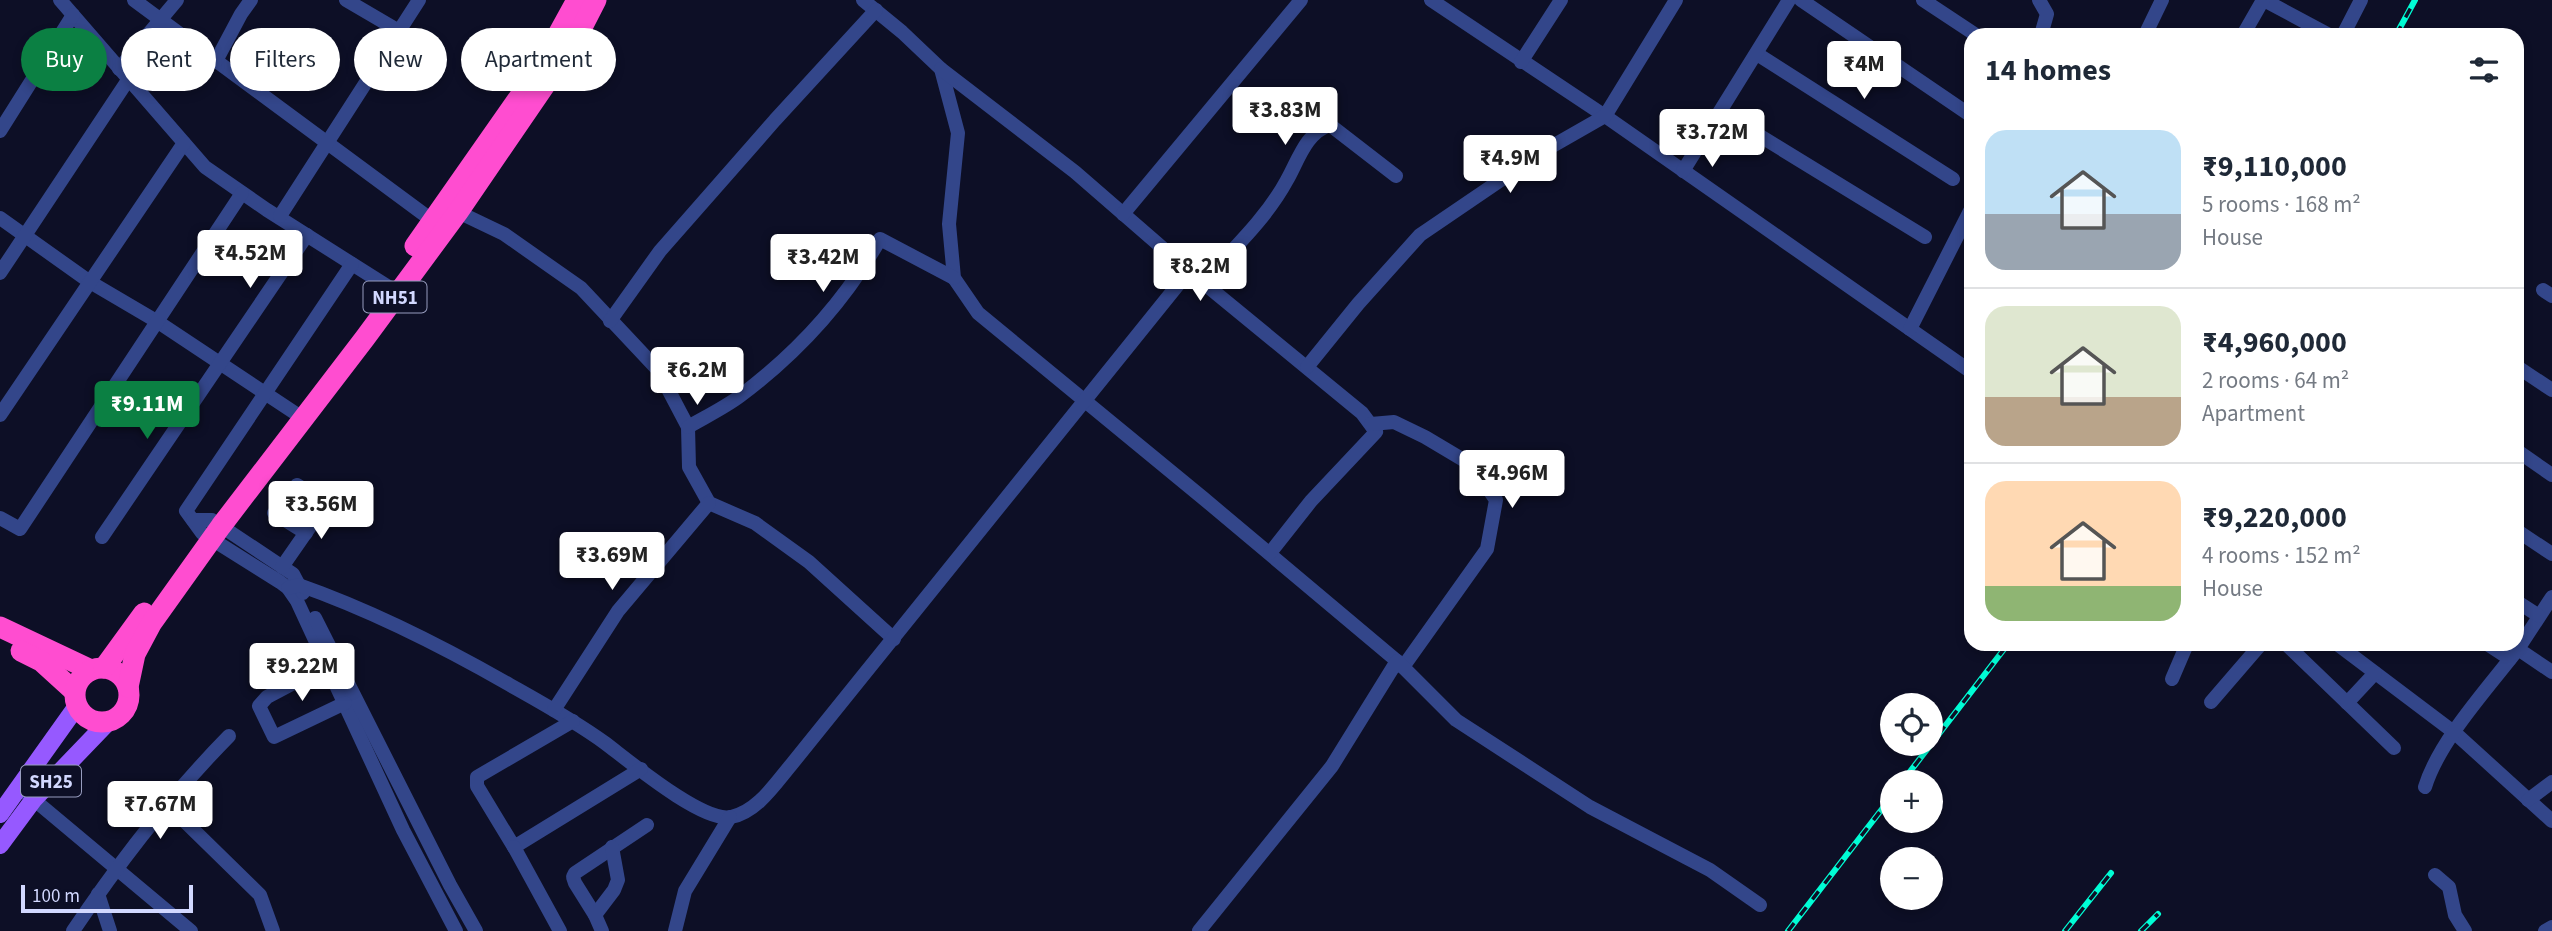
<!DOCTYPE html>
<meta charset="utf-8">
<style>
:root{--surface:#fff;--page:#f2f2f3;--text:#1f2937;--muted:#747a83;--line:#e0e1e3;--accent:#0b8043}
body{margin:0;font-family:"Source Sans 3",sans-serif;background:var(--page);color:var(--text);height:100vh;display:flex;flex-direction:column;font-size:26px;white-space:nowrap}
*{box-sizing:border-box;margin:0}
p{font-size:23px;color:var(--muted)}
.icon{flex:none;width:38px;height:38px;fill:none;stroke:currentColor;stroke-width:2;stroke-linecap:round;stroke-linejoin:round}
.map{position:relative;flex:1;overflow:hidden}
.panel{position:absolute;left:1964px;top:28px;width:560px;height:623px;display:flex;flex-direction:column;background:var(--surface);border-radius:21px;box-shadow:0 4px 10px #0003}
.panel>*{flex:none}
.hud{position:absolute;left:21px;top:28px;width:665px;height:63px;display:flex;gap:14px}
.tools{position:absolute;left:1880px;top:693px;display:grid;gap:14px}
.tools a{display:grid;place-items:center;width:63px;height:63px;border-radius:50%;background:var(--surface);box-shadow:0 4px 10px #0003;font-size:35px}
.scale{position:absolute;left:21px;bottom:18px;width:172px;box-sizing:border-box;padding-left:7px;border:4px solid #d2d8ff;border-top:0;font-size:19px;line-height:24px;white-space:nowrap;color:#d2d8ff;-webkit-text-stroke:5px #0d0f26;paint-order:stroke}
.price{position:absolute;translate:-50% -60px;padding:0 16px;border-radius:7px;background:#fff;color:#222;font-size:23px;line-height:46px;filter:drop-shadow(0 2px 4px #0008)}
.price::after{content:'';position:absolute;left:50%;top:42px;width:21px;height:16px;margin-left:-10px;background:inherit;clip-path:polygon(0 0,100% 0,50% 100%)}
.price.active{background:var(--accent);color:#fff}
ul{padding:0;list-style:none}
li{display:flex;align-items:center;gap:21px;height:175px;padding:0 21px}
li+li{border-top:2px solid var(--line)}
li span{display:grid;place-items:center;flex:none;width:196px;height:140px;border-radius:21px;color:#555}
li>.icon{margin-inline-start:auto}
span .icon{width:84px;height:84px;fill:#fffc;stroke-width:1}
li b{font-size:30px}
h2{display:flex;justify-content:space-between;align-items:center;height:84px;padding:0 21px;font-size:30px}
.tag{padding:0 24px;border-radius:32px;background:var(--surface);box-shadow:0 4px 10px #0003;font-size:24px;line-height:63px}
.tag.active{background:var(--accent);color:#fff}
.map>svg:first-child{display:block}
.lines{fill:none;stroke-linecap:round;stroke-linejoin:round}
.minor{stroke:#33468a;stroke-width:14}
.major{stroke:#9659ff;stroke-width:18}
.highway{stroke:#ff4dd0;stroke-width:21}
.rail-casing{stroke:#00fdd5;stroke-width:6}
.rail{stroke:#0d0f26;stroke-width:3.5;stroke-dasharray:10;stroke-linecap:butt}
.labels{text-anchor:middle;stroke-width:5;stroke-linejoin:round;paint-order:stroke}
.shield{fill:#0d0f26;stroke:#979cbe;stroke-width:2}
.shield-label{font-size:19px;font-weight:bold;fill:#d2d8ff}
</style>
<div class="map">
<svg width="2552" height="931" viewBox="0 0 2552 931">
<rect width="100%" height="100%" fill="#0d0f26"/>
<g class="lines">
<g class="minor">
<path d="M 60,0 L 205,167 L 267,210 L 398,293"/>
<path d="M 134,0 L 433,221"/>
<path d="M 346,0 L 399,31"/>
<path d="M 863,0 L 902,32 L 941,69 L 958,133 L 949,224 L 954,278 L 978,313 L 1203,498 L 1397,661"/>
<path d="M 1431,0 L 1605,116 L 1970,371"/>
<path d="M 1801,0 L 1970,115"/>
<path d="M 1923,0 L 1976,35"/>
<path d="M 2039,0 L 2047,14 L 2041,35"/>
<path d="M 2264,0 L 2329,35"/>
<path d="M 2145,35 L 2162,0"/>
<path d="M 2243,35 L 2263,0"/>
<path d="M 2343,35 L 2361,0"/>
<path d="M 1757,54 L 1953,179"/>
<path d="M 216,61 L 241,14 L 251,0"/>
<path d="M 1521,62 L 1561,0"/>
<path d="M 119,69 L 177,0"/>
<path d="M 941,69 L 1075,172 L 1189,271 L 1362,413 L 1376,432 L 1311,501 L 1270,553"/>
<path d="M 1721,112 L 1925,237"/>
<path d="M 0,131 L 73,15"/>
<path d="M 1683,171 L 1789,0"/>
<path d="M 458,212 L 504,234 L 581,288 L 658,370 L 688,427 L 689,467 L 709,503 L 755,523 L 809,562 L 894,639"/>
<path d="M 1123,214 L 1301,0"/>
<path d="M 280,216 L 419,0"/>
<path d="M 0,218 L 90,282 L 158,322 L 304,419"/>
<path d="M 352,264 L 186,511 L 202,533 L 280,582 L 288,588 L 297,601 L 403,830 L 456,931"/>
<path d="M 0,273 L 128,80"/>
<path d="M 1203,282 C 1232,250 1266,219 1287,180 C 1298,161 1306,132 1330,125 L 1396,176"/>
<path d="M 2543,290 L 2552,296"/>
<path d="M 610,321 L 660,251 L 775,120 L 876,10"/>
<path d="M 1910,329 L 1970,211"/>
<path d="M 2516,366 L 2552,390"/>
<path d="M 1307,367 L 1358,304 L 1420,235 L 1542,152 L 1605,116 L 1676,0"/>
<path d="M 0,415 L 184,143"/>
<path d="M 1371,424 L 1394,422 L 1425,437 L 1472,465 L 1496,500 L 1487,549 L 1403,667"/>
<path d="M 688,427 C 705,417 724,408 740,396 C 796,354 845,301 880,239 L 954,278"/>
<path d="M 2516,450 L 2552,475"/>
<path d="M 297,485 L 326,503"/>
<path d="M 274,513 L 306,533"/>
<path d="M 0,518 L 20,529 L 242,193"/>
<path d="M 193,520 L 212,520 L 293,574 L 303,593"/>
<path d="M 2516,530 L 2552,554"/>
<path d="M 102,537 L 307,235"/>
<path d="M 282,567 L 332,495"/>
<path d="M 288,588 L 299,585 C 373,611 442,646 510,685 C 542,703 575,721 605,743 C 629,761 703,823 731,817 C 757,812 775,784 791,765 L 1189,271"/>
<path d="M 2552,597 L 2518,649 L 2552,672"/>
<path d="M 2516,601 L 2539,616"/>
<path d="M 315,618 L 450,885 L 476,931"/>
<path d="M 2286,644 L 2394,748"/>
<path d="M 2337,644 L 2455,733 L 2552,821"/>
<path d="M 2487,644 L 2510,659"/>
<path d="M 335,661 L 267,697 L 259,706 L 274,737 L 345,703"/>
<path d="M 2172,679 L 2187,644"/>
<path d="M 2211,702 L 2261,644"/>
<path d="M 2347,703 L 2375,673"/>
<path d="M 554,710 L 618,611 L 709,503"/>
<path d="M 573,721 L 477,777 L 477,786 L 514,847 L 641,769"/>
<path d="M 2425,787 C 2439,741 2488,688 2518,649"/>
<path d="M 26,793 L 191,931"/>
<path d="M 2528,800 L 2552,782"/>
<path d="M 167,804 L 260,895 L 273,931"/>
<path d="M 514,847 L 560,931"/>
<path d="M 2435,875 L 2449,887 L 2455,915 L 2465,931"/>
<path d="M 98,894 L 110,931"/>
<path d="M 595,915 L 575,883 L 573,877 L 575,873 L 647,825"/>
<path d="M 73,931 C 120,861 170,796 229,736"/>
<path d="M 602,931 L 595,915 L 614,890 L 618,880 L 612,847"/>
<path d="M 675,931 L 685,891 L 730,817"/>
<path d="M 1199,931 L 1332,766 L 1397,661 L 1456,720 L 1590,807 L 1710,870 L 1760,905"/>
<path d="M 2545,931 L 2552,927"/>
</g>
<g class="major">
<path d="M 0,814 L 77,706"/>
<path d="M 0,845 L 34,799 L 108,722"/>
</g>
<g class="highway">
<path d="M 415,246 L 539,69 L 577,0"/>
<path d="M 0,627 L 91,670"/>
<path d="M 21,651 L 41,661 L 74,691"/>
<circle cx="102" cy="695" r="27"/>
<path d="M 104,668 L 144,613"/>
<path d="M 128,687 L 135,654 L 151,624 L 221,526 L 365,338 L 458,212 L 575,41 L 596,0"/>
</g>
<defs>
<g id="rail">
<path d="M 2396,35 L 2415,0"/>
<path d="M 1902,782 L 2008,644"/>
<path d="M 1788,931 L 1892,796"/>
<path d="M 2065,931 L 2111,873"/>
<path d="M 2141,931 L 2158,914"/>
</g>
</defs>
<use href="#rail" class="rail-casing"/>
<use href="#rail" class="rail"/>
</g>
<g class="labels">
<g class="shield">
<rect x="363.5" y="281.5" width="63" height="31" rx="5"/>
<rect x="21" y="765.5" width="60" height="31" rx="5"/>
</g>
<g class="shield-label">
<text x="395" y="304">NH51</text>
<text x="51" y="788">SH25</text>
</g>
</g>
</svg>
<div class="tools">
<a><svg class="icon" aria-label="locate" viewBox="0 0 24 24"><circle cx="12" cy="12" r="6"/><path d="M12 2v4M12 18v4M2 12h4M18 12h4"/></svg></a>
<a>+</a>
<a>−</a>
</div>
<div class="scale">100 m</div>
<b class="price" style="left:1864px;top:101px">₹4M</b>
<b class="price" style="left:1285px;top:147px">₹3.83M</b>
<b class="price" style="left:1712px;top:169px">₹3.72M</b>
<b class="price" style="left:1510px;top:195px">₹4.9M</b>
<b class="price" style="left:250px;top:290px">₹4.52M</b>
<b class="price" style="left:823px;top:294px">₹3.42M</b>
<b class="price" style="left:1200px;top:303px">₹8.2M</b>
<b class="price" style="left:697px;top:407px">₹6.2M</b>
<b class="price active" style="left:147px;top:441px">₹9.11M</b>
<b class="price" style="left:1512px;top:510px">₹4.96M</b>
<b class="price" style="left:321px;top:541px">₹3.56M</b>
<b class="price" style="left:612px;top:592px">₹3.69M</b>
<b class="price" style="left:302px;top:703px">₹9.22M</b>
<b class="price" style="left:160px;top:841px">₹7.67M</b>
<div class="hud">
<a class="tag active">Buy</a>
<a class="tag">Rent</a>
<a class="tag">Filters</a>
<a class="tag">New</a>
<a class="tag">Apartment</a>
</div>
<section class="panel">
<h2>14 homes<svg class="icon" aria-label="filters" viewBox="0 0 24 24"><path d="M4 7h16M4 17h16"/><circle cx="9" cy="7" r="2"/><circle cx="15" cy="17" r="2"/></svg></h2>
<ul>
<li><span style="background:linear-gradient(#bfe0f5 60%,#9aa5b1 0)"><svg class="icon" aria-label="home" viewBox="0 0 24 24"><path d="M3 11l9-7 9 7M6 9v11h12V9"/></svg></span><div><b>₹9,110,000</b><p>5 rooms · 168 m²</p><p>House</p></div></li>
<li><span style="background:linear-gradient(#dfe7d0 65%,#b9a48a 0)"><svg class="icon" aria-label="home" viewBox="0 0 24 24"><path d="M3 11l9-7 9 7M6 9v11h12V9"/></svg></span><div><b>₹4,960,000</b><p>2 rooms · 64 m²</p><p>Apartment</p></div></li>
<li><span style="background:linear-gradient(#ffd9b3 75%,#8fb573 0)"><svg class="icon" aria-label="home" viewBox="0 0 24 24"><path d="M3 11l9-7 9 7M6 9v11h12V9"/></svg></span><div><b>₹9,220,000</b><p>4 rooms · 152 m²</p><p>House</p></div></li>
</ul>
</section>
</div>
